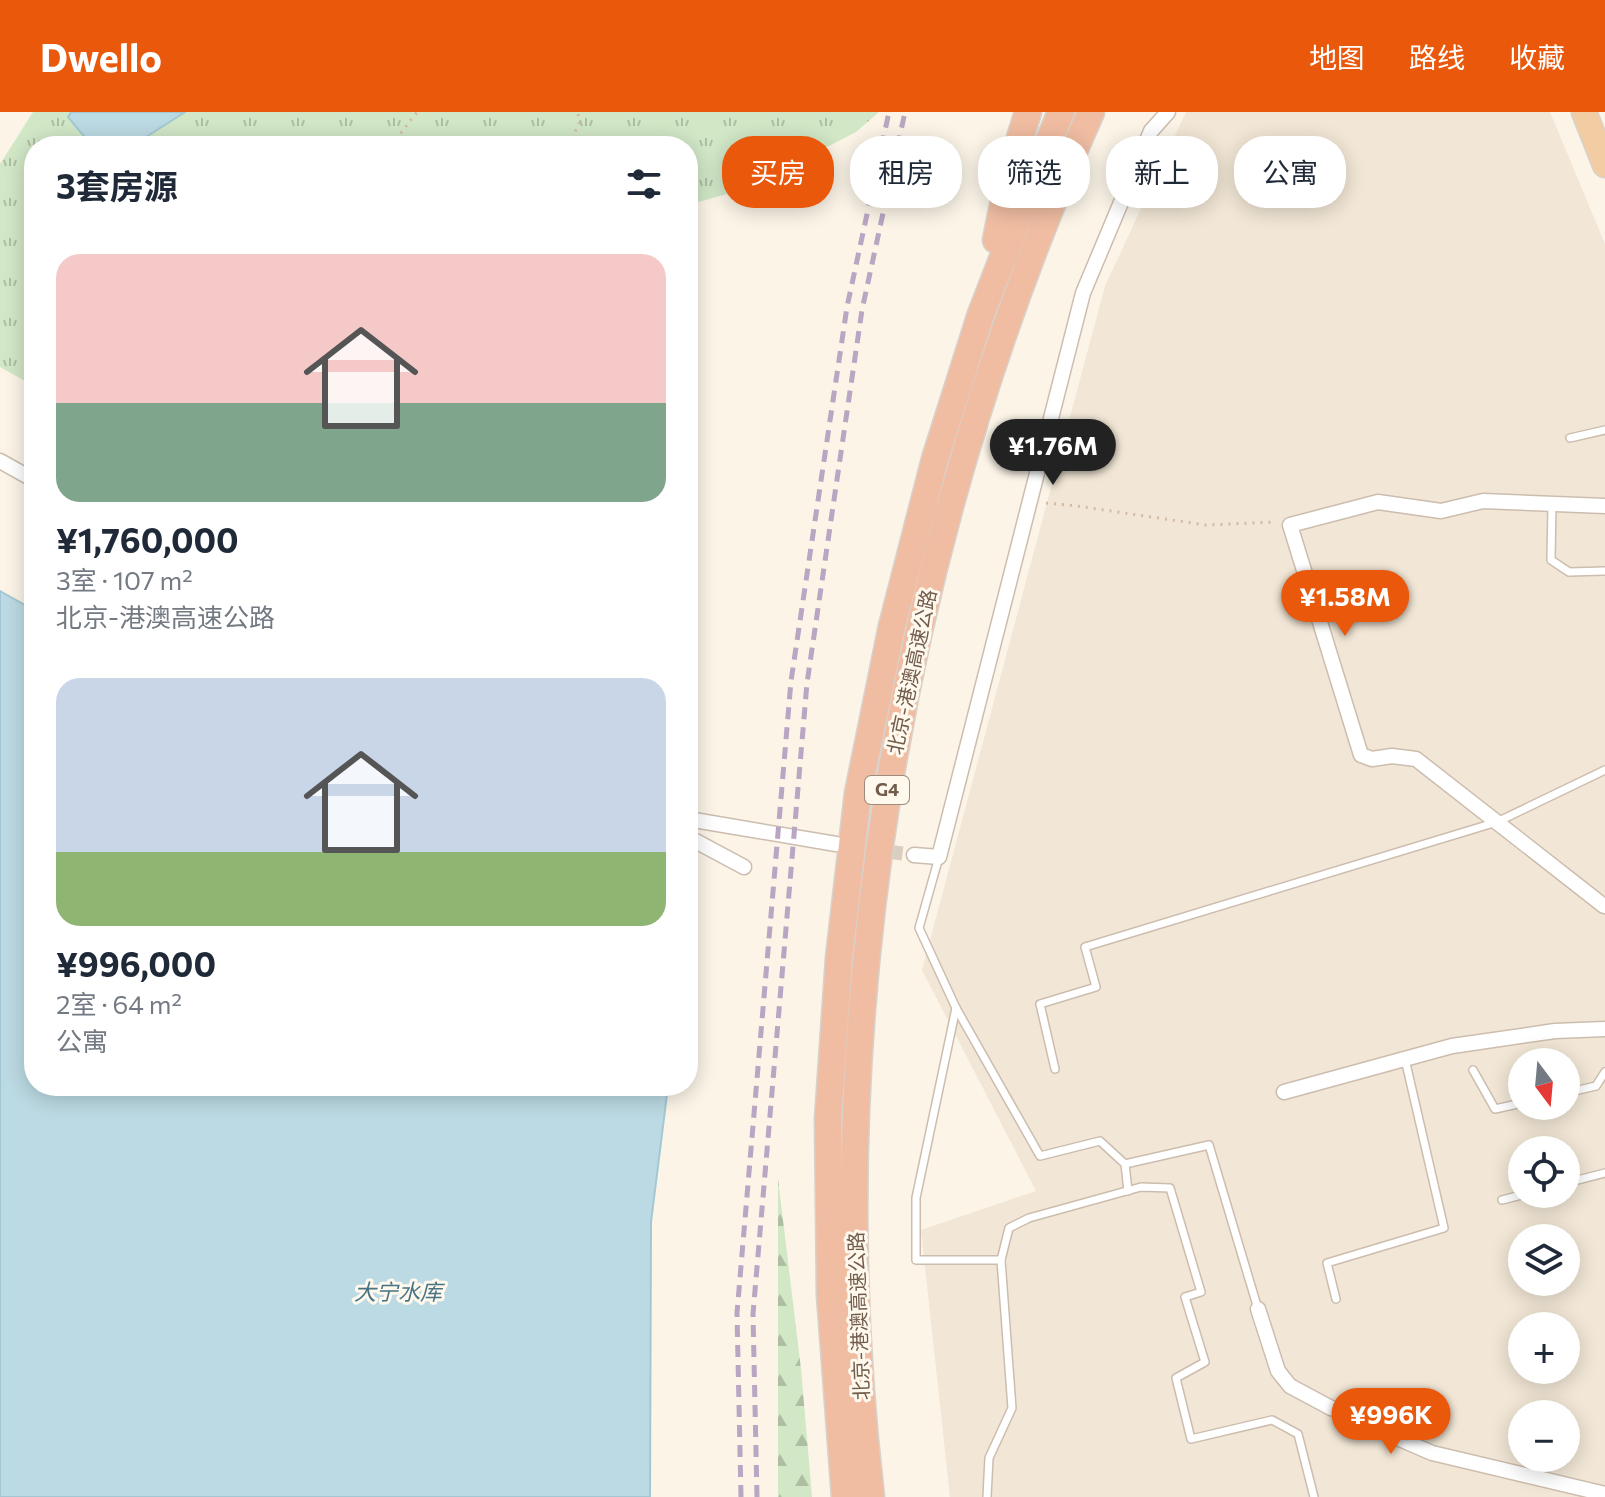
<!DOCTYPE html>
<html lang="zh">
<meta charset="utf-8">
<style>
:root{--surface:#fff;--page:#f6f6f7;--text:#1f2937;--muted:#747a83;--accent:#ea580c}
body{margin:0;font-family:Commissioner,"Noto Sans SC",sans-serif;background:var(--page);color:var(--text);height:100vh;display:flex;flex-direction:column;font-size:30px;white-space:nowrap}
*{box-sizing:border-box;margin:0}
p{font-size:26px;color:var(--muted)}
.icon{flex:none;width:44px;height:44px;fill:none;stroke:currentColor;stroke-width:2;stroke-linecap:round;stroke-linejoin:round}
.map{position:relative;flex:1;overflow:hidden}
.drawer{position:absolute;left:24px;top:24px;width:674px;height:960px;display:flex;flex-direction:column;background:var(--surface);border-radius:32px;box-shadow:0 4px 20px #0003}
.drawer>*{flex:none}
.top-card{position:absolute;left:722px;top:24px;width:760px;height:72px;display:flex;gap:16px}
.needle{width:52px;rotate:164deg}
.tools{position:absolute;left:1508px;top:936px;display:grid;gap:16px}
.tools a{display:grid;place-items:center;width:72px;height:72px;border-radius:50%;background:var(--surface);box-shadow:0 4px 20px #0003;font-size:40px}
.price{position:absolute;translate:-50% -68px;padding:0 18px;border-radius:28px;background:var(--accent);color:#fff;font-size:26px;line-height:52px;filter:drop-shadow(0 2px 4px #0008)}
.price::after{content:'';position:absolute;left:50%;top:48px;width:24px;height:18px;margin-left:-12px;background:inherit;clip-path:polygon(0 0,100% 0,50% 100%)}
.price.on{background:#222;color:#fff}
ul{padding:0;list-style:none}
li{display:grid;align-content:center;gap:16px;height:424px;padding:0 32px}
li span{display:grid;place-items:center;height:248px;border-radius:24px;color:#555}
li>.icon{margin-inline-start:auto}
span .icon{width:144px;height:144px;fill:#fffc;stroke-width:1}
li b{font-size:34px}
h2{display:flex;justify-content:space-between;align-items:center;height:96px;padding:0 32px;font-size:34px}
.tag{padding:0 28px;border-radius:32px;background:var(--surface);box-shadow:0 4px 20px #0003;font-size:28px;line-height:72px}
.tag.on{background:var(--accent);color:#fff}
header{display:flex;align-items:center;gap:48px;box-sizing:border-box;height:112px;padding:0 40px;background:var(--accent);color:#fff}
header strong{font-size:38px}
nav{display:flex;gap:44px;margin-inline-start:auto;font-size:28px}
.map>svg:first-child{display:block}
.residential{fill:#f2e7d6;fill-rule:evenodd}
.grass{fill:url(#grass-tufts)}
.forest{fill:url(#forest-firs)}
.water{fill:#bcdae3;stroke:#a3c8d4;stroke-width:2}
.lines{fill:none;stroke-linecap:round;stroke-linejoin:round}
.minor-tunnel{stroke:#d9cec0;stroke-width:14;stroke-dasharray:14 7;stroke-linecap:butt}
.service-casing{stroke:#ccbdae;stroke-width:10}
.minor-casing{stroke:#ccbdae;stroke-width:17}
.trunk-casing{stroke:#d8d2cd;stroke-width:27}
.motorway-casing{stroke:#d8d2cd;stroke-width:29}
.path{stroke:#d3baa3;stroke-width:3;stroke-dasharray:2 6;stroke-linecap:butt}
.service{stroke:#fff;stroke-width:7}
.minor{stroke:#fff;stroke-width:14}
.trunk{stroke:#f2cda3;stroke-width:24}
.motorway{stroke:#f0bda2;stroke-width:26}
.rail{stroke:#b8a6c3;stroke-width:5;stroke-dasharray:12 8;stroke-linecap:butt}
.labels{text-anchor:middle;stroke-width:6;stroke-linejoin:round;paint-order:stroke}
.shield{fill:#fef8ed;stroke:#9c8c7d;stroke-width:2}
.shield-label{font-size:18px;font-weight:bold;fill:#725d4d}
.street-label{font-size:20px;fill:#725d4d;stroke:#fef8ed}
.water-label{font-size:22px;font-style:italic;fill:#487484;stroke:#fef8ed}
</style>
<header>
<strong>Dwello</strong>
<nav><a>地图</a><a>路线</a><a>收藏</a></nav>
</header>
<div class="map">
<svg width="1605" height="1385" viewBox="0 0 1605 1385">
<defs>
<pattern id="grass-tufts" width="24" height="20" patternUnits="userSpaceOnUse" patternTransform="scale(2)"><rect width="24" height="20" fill="#d1e7c6"/><path d="M3 7l-1-3M5 7V3M7 7l1-3M15 17l-1-3M17 17v-4M19 17l1-3" fill="none" stroke="#aebea3"/></pattern>
<pattern id="forest-firs" width="22" height="20" patternUnits="userSpaceOnUse" patternTransform="scale(2)"><rect width="22" height="20" fill="#d1e7c6"/><path d="M5 1l3.5 6h-7zM16 11l3.5 6h-7z" fill="#aebea3"/></pattern>
</defs>
<rect width="100%" height="100%" fill="#fbf4e7"/>
<path class="residential" d="M 1186,0 L 1550,0 L 1605,132 L 1605,1385 L 950,1385 L 921,1118 L 1036,1079 L 922,858 L 1105,174 ZM 1522,950 L 1566,950 L 1566,994 L 1522,994 ZM 1522,1038 L 1566,1038 L 1566,1082 L 1522,1082 ZM 1522,1126 L 1566,1126 L 1566,1170 L 1522,1170 ZM 1522,1214 L 1566,1214 L 1566,1258 L 1522,1258 ZM 1522,1302 L 1566,1302 L 1566,1346 L 1522,1346 Z"/>
<path class="grass" d="M 33,0 L 879,0 L 856,20 L 748,76 L 688,93 L 688,34 L 34,34 L 34,274 L 0,255 L 0,52 Z"/>
<path class="forest" d="M 778,1067 L 801,1257 L 812,1385 L 778,1385 Z"/>
<g class="water">
<path d="M 71,0 L 185,0 L 132,34 L 92,34 L 68,5 Z"/>
<path d="M 0,479 L 34,498 L 34,974 L 668,974 L 651,1110 L 650,1385 L 0,1385 Z"/>
</g>
<g class="lines">
<path class="minor-tunnel" d="M 847,734 L 914,743"/>
<defs>
<g id="service">
<path d="M 1570,326 L 1605,318"/>
<path d="M 1552,392 L 1551,448 L 1569,460 L 1605,459"/>
<path d="M 939,745 L 919,816 L 956,896 L 1040,1044 L 1100,1029 L 1125,1052 L 1128,1079"/>
<path d="M 956,896 L 916,1086 L 916,1148 L 1001,1148"/>
<path d="M 1055,957 L 1040,892 L 1096,875 L 1085,835 L 1497,710 L 1605,658"/>
<path d="M 1473,958 L 1495,997 L 1522,991"/>
<path d="M 1566,981 L 1596,974 L 1605,960"/>
<path d="M 1125,1052 L 1209,1033 L 1258,1197"/>
<path d="M 1566,1071 L 1605,1061"/>
<path d="M 1502,1088 L 1525,1082"/>
<path d="M 1336,1187 L 1327,1151 L 1444,1116 L 1405,947"/>
<path d="M 987,1385 L 989,1346 L 1012,1296 L 1001,1148 L 1009,1116 L 1029,1106 L 1141,1075 L 1170,1076 L 1201,1180 L 1185,1185 L 1205,1250 L 1176,1266 L 1191,1327 L 1272,1308 L 1298,1322 L 1314,1385"/>
</g>
<g id="minor">
<path d="M 0,349 L 34,368"/>
<path d="M 688,707 L 836,732"/>
<path d="M 688,725 L 744,755"/>
<path d="M 914,743 L 939,745 L 1083,181 L 1151,19 L 1168,0"/>
<path d="M 1604,794 L 1416,647 L 1392,644 L 1372,647 L 1361,643 L 1290,413 L 1378,390 L 1441,399 L 1483,389 L 1605,394"/>
<path d="M 1284,980 L 1452,934 L 1555,919 L 1605,917"/>
<path d="M 1258,1197 L 1278,1259 L 1290,1274 L 1331,1296 L 1352,1302 L 1361,1310 L 1432,1341 L 1605,1382"/>
</g>
<path id="trunk" d="M 1584,0 L 1605,53"/>
<g id="motorway">
<path d="M 996,128 L 1010,59 L 1028,0"/>
<path d="M 845,1385 L 830,1183 L 828,1007 L 839,846 L 858,681 L 892,514 L 935,347 L 981,202 L 1035,63 L 1061,0"/>
<path d="M 871,1385 C 816,914 899,432 1091,0"/>
</g>
</defs>
<use href="#service" class="service-casing"/>
<use href="#minor" class="minor-casing"/>
<use href="#trunk" class="trunk-casing"/>
<use href="#motorway" class="motorway-casing"/>
<g class="path">
<path d="M 391,34 L 417,0"/>
<path d="M 569,34 L 579,11 L 578,0"/>
<path d="M 1046,391 L 1077,394 L 1206,413 L 1276,410"/>
</g>
<use href="#service" class="service"/>
<use href="#minor" class="minor"/>
<use href="#trunk" class="trunk"/>
<use href="#motorway" class="motorway"/>
<g class="rail">
<path d="M 741,1385 L 737,1201 L 791,569 L 847,195 L 889,0"/>
<path d="M 757,1385 L 753,1202 L 807,571 L 862,198 L 905,0"/>
</g>
</g>
<g class="labels">
<rect class="shield" x="865" y="664" width="44" height="28" rx="6"/>
<g class="shield-label">
<text x="887" y="684">G4</text>
</g>
<g class="street-label">
<text transform="translate(912 560) rotate(-78)" y="7">北京-港澳高速公路</text>
<text transform="translate(859 1204) rotate(-92)" y="7">北京-港澳高速公路</text>
</g>
<g class="water-label">
<text x="398" y="1188">大宁水库</text>
</g>
</g>
</svg>
<div class="tools">
<a><svg class="needle" viewBox="-14 -14 28 28"><path d="M0-13l5 13h-10z" fill="#e53935"/><path d="M0 13l5-13h-10z" fill="#747a83"/></svg></a>
<a><svg class="icon" aria-label="locate" viewBox="0 0 24 24"><circle cx="12" cy="12" r="6"/><path d="M12 2v4M12 18v4M2 12h4M18 12h4"/></svg></a>
<a><svg class="icon" aria-label="layers" viewBox="0 0 24 24"><path d="M12 4l9 5-9 5-9-5zM3 14l9 5 9-5"/></svg></a>
<a>+</a>
<a>−</a>
</div>
<b class="price on" style="left:1053px;top:375px">¥1.76M</b>
<b class="price" style="left:1345px;top:526px">¥1.58M</b>
<b class="price" style="left:1391px;top:1344px">¥996K</b>
<div class="top-card">
<a class="tag on">买房</a>
<a class="tag">租房</a>
<a class="tag">筛选</a>
<a class="tag">新上</a>
<a class="tag">公寓</a>
</div>
<section class="drawer">
<h2>3套房源<svg class="icon" aria-label="filters" viewBox="0 0 24 24"><path d="M4 7h16M4 17h16"/><circle cx="9" cy="7" r="2"/><circle cx="15" cy="17" r="2"/></svg></h2>
<ul>
<li><span style="background:linear-gradient(#f6c9c9 60%,#7fa58c 0)"><svg class="icon" aria-label="home" viewBox="0 0 24 24"><path d="M3 11l9-7 9 7M6 9v11h12V9"/></svg></span><div><b>¥1,760,000</b><p>3室 · 107 m²</p><p>北京-港澳高速公路</p></div></li>
<li><span style="background:linear-gradient(#c9d6e8 70%,#8fb573 0)"><svg class="icon" aria-label="home" viewBox="0 0 24 24"><path d="M3 11l9-7 9 7M6 9v11h12V9"/></svg></span><div><b>¥996,000</b><p>2室 · 64 m²</p><p>公寓</p></div></li>
</ul>
</section>
</div>
